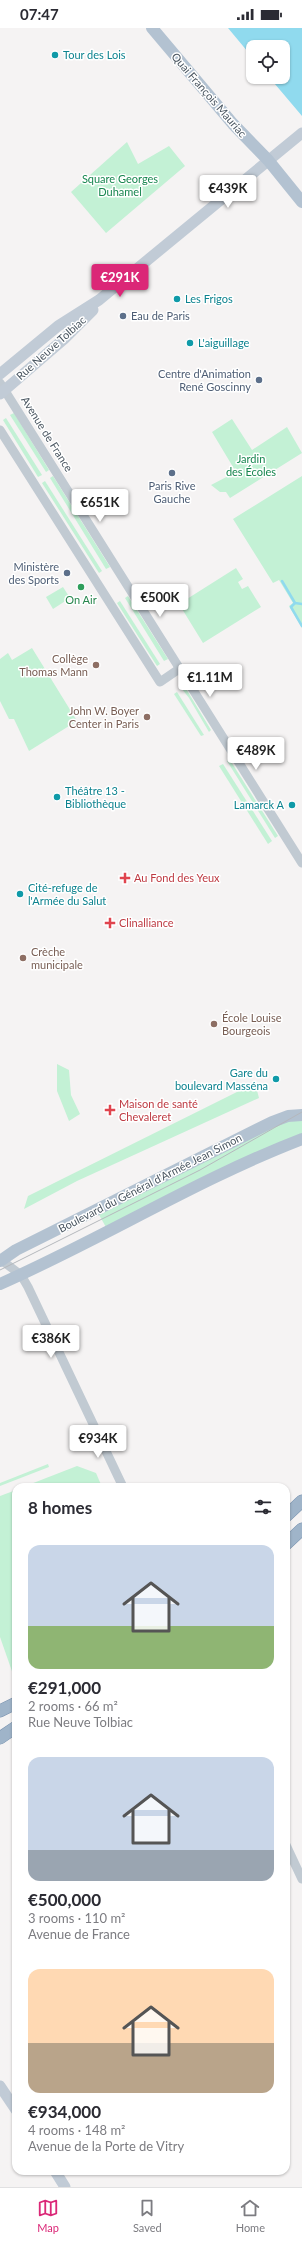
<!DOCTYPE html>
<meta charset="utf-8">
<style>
:root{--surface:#fff;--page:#f2f2f3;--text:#2b2b33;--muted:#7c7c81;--line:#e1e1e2;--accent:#db2777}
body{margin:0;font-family:Lato,sans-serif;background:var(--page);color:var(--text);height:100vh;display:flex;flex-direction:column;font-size:15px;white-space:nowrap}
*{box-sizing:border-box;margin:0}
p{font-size:13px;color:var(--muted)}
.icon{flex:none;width:22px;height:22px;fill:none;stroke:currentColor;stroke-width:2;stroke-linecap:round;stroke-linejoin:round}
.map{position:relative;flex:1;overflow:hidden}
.details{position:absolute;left:12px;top:1455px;width:278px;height:692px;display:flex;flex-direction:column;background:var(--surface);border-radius:12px;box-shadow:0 1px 3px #0004}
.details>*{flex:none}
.buttons{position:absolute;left:246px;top:12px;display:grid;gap:8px}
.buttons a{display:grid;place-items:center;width:44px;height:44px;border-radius:8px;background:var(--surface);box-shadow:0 1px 3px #0004;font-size:20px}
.price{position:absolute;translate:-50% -34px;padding:0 9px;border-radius:4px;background:#fff;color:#222;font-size:13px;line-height:26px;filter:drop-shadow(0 1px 2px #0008)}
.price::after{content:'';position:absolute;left:50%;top:24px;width:12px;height:9px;margin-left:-6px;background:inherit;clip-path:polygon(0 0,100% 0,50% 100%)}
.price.active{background:var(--accent);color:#fff}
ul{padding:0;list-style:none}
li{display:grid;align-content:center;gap:8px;height:212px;padding:0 16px}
li span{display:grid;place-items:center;height:124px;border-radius:12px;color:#555}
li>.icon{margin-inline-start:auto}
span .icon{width:72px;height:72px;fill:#fffc;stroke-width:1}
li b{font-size:17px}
h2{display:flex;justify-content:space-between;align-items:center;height:48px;padding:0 16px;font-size:17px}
.status{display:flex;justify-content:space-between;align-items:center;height:28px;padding:0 20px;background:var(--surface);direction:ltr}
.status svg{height:11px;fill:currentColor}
.dock{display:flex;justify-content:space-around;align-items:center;height:56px;border-top:1px solid var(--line);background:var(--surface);font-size:11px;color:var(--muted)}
.dock a{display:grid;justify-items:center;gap:2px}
.dock .active{color:var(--accent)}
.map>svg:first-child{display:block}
.green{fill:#c3f1d5}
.water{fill:#90daee}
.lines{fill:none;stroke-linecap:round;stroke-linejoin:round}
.stream{stroke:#90daee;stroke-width:2.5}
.trunk-casing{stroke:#7690ad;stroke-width:13}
.tertiary{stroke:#c1cad2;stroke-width:9}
.secondary{stroke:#c1cbd6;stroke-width:11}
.primary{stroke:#b3c2d1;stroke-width:12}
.trunk{stroke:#9fb4c9;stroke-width:12}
.tram{stroke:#b5b8bd;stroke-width:1}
.culture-dot{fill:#0f9aa8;stroke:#fff;stroke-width:1.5}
.service-dot{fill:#5c6f8a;stroke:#fff;stroke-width:1.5}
.leisure-dot{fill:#2e9e5b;stroke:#fff;stroke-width:1.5}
.education-dot{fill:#8d6e63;stroke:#fff;stroke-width:1.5}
.health-dot{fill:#e0444e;stroke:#fff;stroke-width:1.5}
.labels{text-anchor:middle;stroke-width:3;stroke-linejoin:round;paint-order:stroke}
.culture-label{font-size:11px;fill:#0d838f;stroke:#fff;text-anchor:start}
.street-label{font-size:11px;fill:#4a5661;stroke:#fff}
.park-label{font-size:11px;fill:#17864f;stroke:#fff}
.service-label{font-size:11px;fill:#4e5e75;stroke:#fff;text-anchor:end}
.leisure-label{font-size:11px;fill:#27864d;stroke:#fff}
.education-label{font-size:11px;fill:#785e54;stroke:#fff;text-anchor:end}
.health-label{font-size:11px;fill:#be3a42;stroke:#fff;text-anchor:start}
</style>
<div class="status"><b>07:47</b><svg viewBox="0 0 49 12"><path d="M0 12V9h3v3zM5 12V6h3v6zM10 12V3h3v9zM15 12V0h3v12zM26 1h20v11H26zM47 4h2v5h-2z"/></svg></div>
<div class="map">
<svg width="302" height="2159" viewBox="0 0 302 2159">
<rect width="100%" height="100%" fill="#f5f3f3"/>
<g class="green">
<path d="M 127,114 L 138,136 L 169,118 L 185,138 L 106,205 L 71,164 Z"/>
<path d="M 14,385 L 49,442 L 46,444 L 10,387 Z"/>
<path d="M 6,390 L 42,447 L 38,449 L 3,392 Z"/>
<path d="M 232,391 L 252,422 L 287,399 L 302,425 L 230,470 L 226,464 L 220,464 L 211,457 L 236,444 L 212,404 Z"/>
<path d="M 53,448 L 110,539 L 106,541 L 50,450 Z"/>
<path d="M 302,448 L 302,600 L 289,578 L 293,575 L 279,552 L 273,555 L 233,491 Z"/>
<path d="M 45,453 L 102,543 L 99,545 L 42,455 Z"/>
<path d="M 236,540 L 243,551 L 238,554 L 242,561 L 248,558 L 261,579 L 203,615 L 179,576 Z"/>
<path d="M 63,559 L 70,570 L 53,581 L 46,569 Z"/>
<path d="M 128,568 L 168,631 L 164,633 L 125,570 Z"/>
<path d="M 120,573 L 160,636 L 157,638 L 117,575 Z"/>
<path d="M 32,620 L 77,693 L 29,723 L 14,691 L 9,691 L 0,673 L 0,631 L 8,625 L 12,632 Z"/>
<path d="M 185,659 L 211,702 L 209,704 L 189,670 L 182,661 Z"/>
<path d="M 177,664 L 204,707 L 201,708 L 174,666 Z"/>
<path d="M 230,732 L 278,808 L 275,810 L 227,733 Z"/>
<path d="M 223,736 L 272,813 L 268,816 L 219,738 Z"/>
<path d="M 57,1036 L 69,1042 L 71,1067 L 80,1086 L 69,1093 L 57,1063 Z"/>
<path d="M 255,1055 L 259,1070 L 77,1153 L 24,1181 L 28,1168 Z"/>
<path d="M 302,1092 L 302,1107 L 107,1201 L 98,1185 L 276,1095 Z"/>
<path d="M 48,1436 L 49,1439 L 0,1458 L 0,1455 Z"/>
<path d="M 77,1438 L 96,1445 L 102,1459 L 23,1459 Z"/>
<path d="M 16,1462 L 16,1649 L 14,1649 L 0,1609 L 0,1468 Z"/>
</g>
<path class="water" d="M 228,0 L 302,0 L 302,88 L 269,49 L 283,49 L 283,19 L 253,19 L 253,30 Z"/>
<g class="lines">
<g class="stream">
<path d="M 282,553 L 295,575 L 302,576"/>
<path d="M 295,575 L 291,579 L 302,598"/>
</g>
<defs>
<g id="trunk">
<path d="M 286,1488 L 302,1473"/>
<path d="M 286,1516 L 302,1501"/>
<path d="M 0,1683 L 16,1675"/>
<path d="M 0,1710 L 16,1699"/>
</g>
</defs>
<use href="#trunk" class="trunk-casing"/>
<g class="tertiary">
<path d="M 0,355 L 302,835"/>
<path d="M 0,402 L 160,654 L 179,641"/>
<path d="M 0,1231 L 21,1247 L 28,1259 L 123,1459"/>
<path d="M 286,1817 L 302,1851"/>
</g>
<g class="secondary">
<path d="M 0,346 L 58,298 L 99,272 L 302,105"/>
<path d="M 0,366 L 64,311 L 93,282"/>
<path d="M 0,2058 L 16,2082"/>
<path d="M 55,2143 L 65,2159"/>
</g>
<g class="primary">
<path d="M 152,0 L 233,96 L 268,132 L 302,174"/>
<path d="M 0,1233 L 16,1222 L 272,1094 L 288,1088 L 302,1087"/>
<path d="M 0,1256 C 102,1211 198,1151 302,1111"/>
</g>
<use href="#trunk" class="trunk"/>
<path class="tram" d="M 0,1242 L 200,1142 L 302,1084"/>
</g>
<g class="culture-dot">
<circle cx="55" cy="27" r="4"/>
<circle cx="177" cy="271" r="4"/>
<circle cx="190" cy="315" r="4"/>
<circle cx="57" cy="769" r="4"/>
<circle cx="292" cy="777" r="4"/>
<circle cx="20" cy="866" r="4"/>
<circle cx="276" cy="1051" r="4"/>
</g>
<g class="service-dot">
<circle cx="123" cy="288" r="4"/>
<circle cx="259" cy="352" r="4"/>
<circle cx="172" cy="445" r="4"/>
<circle cx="67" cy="545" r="4"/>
</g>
<circle class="leisure-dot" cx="81" cy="559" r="4"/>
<g class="education-dot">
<circle cx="96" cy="637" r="4"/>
<circle cx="147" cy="689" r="4"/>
<circle cx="23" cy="930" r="4"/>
<circle cx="214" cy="996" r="4"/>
</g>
<g class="health-dot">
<path d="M123 844h4v4h4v4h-4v4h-4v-4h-4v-4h4z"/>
<path d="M108 889h4v4h4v4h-4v4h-4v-4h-4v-4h4z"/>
<path d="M108 1076h4v4h4v4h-4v4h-4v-4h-4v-4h4z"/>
</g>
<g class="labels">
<g class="culture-label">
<text x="63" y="31">Tour des Lois</text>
<text x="185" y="275">Les Frigos</text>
<text x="198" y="319">L'aiguillage</text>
<text x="65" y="767">Théâtre 13 -<tspan x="65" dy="13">Bibliothèque</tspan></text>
<text x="284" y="781" text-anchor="end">Lamarck A</text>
<text x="28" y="864">Cité-refuge de<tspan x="28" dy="13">l'Armée du Salut</tspan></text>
<text x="268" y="1049" text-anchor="end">Gare du<tspan x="268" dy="13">boulevard Masséna</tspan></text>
</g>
<g class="street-label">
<text transform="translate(209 67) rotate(49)" y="4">Quai François Mauriac</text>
<text transform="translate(51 320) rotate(-42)" y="4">Rue Neuve Tolbiac</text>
<text transform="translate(47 406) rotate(58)" y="4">Avenue de France</text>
<text transform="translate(150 1155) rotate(-27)" y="4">Boulevard du Général d'Armée Jean Simon</text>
</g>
<g class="park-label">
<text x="120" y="155">Square Georges<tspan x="120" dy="13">Duhamel</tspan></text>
<text x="251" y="435">Jardin<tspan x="251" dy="13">des Écoles</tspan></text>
</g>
<g class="service-label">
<text x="131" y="292" text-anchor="start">Eau de Paris</text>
<text x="251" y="350">Centre d'Animation<tspan x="251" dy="13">René Goscinny</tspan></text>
<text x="172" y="462" text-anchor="middle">Paris Rive<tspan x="172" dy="13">Gauche</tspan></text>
<text x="59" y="543">Ministère<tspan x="59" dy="13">des Sports</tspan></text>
</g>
<g class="leisure-label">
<text x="81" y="576">On Air</text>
</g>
<g class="education-label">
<text x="88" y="635">Collège<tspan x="88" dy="13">Thomas Mann</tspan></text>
<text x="139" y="687">John W. Boyer<tspan x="139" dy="13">Center in Paris</tspan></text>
<text x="31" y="928" text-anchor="start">Crèche<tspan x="31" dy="13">municipale</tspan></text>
<text x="222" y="994" text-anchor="start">École Louise<tspan x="222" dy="13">Bourgeois</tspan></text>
</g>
<g class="health-label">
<text x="134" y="854">Au Fond des Yeux</text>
<text x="119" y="899">Clinalliance</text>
<text x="119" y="1080">Maison de santé<tspan x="119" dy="13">Chevaleret</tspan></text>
</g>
</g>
</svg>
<div class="buttons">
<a><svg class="icon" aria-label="locate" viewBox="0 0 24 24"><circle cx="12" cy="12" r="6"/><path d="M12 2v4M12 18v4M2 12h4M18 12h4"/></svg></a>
</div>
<b class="price" style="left:228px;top:181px">€439K</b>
<b class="price active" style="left:120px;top:270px">€291K</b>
<b class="price" style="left:100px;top:495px">€651K</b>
<b class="price" style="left:160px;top:590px">€500K</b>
<b class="price" style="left:210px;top:670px">€1.11M</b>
<b class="price" style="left:256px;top:743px">€489K</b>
<b class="price" style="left:51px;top:1331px">€386K</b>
<b class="price" style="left:98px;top:1431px">€934K</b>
<section class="details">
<h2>8 homes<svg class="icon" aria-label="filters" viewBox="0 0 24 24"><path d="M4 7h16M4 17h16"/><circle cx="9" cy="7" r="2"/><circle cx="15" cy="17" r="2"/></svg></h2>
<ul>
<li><span style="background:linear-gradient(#c9d6e8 65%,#8fb573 0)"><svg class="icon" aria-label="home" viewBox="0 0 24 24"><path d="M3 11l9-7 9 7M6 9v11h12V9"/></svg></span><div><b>€291,000</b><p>2 rooms · 66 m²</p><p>Rue Neuve Tolbiac</p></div></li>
<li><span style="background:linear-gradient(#c9d6e8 75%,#9aa5b1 0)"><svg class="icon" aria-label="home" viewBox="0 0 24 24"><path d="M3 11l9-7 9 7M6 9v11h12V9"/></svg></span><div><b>€500,000</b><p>3 rooms · 110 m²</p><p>Avenue de France</p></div></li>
<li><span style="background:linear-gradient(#ffd9b3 60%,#b9a48a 0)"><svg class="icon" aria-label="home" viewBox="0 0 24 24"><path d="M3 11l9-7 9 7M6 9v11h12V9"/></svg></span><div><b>€934,000</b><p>4 rooms · 148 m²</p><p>Avenue de la Porte de Vitry</p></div></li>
</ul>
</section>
</div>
<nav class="dock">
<a class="active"><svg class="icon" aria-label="map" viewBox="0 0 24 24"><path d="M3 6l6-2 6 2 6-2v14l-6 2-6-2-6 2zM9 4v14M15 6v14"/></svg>Map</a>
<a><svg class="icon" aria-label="saved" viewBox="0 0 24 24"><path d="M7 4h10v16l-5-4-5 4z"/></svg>Saved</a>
<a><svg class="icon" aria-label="home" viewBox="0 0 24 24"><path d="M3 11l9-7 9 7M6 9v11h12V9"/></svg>Home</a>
</nav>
